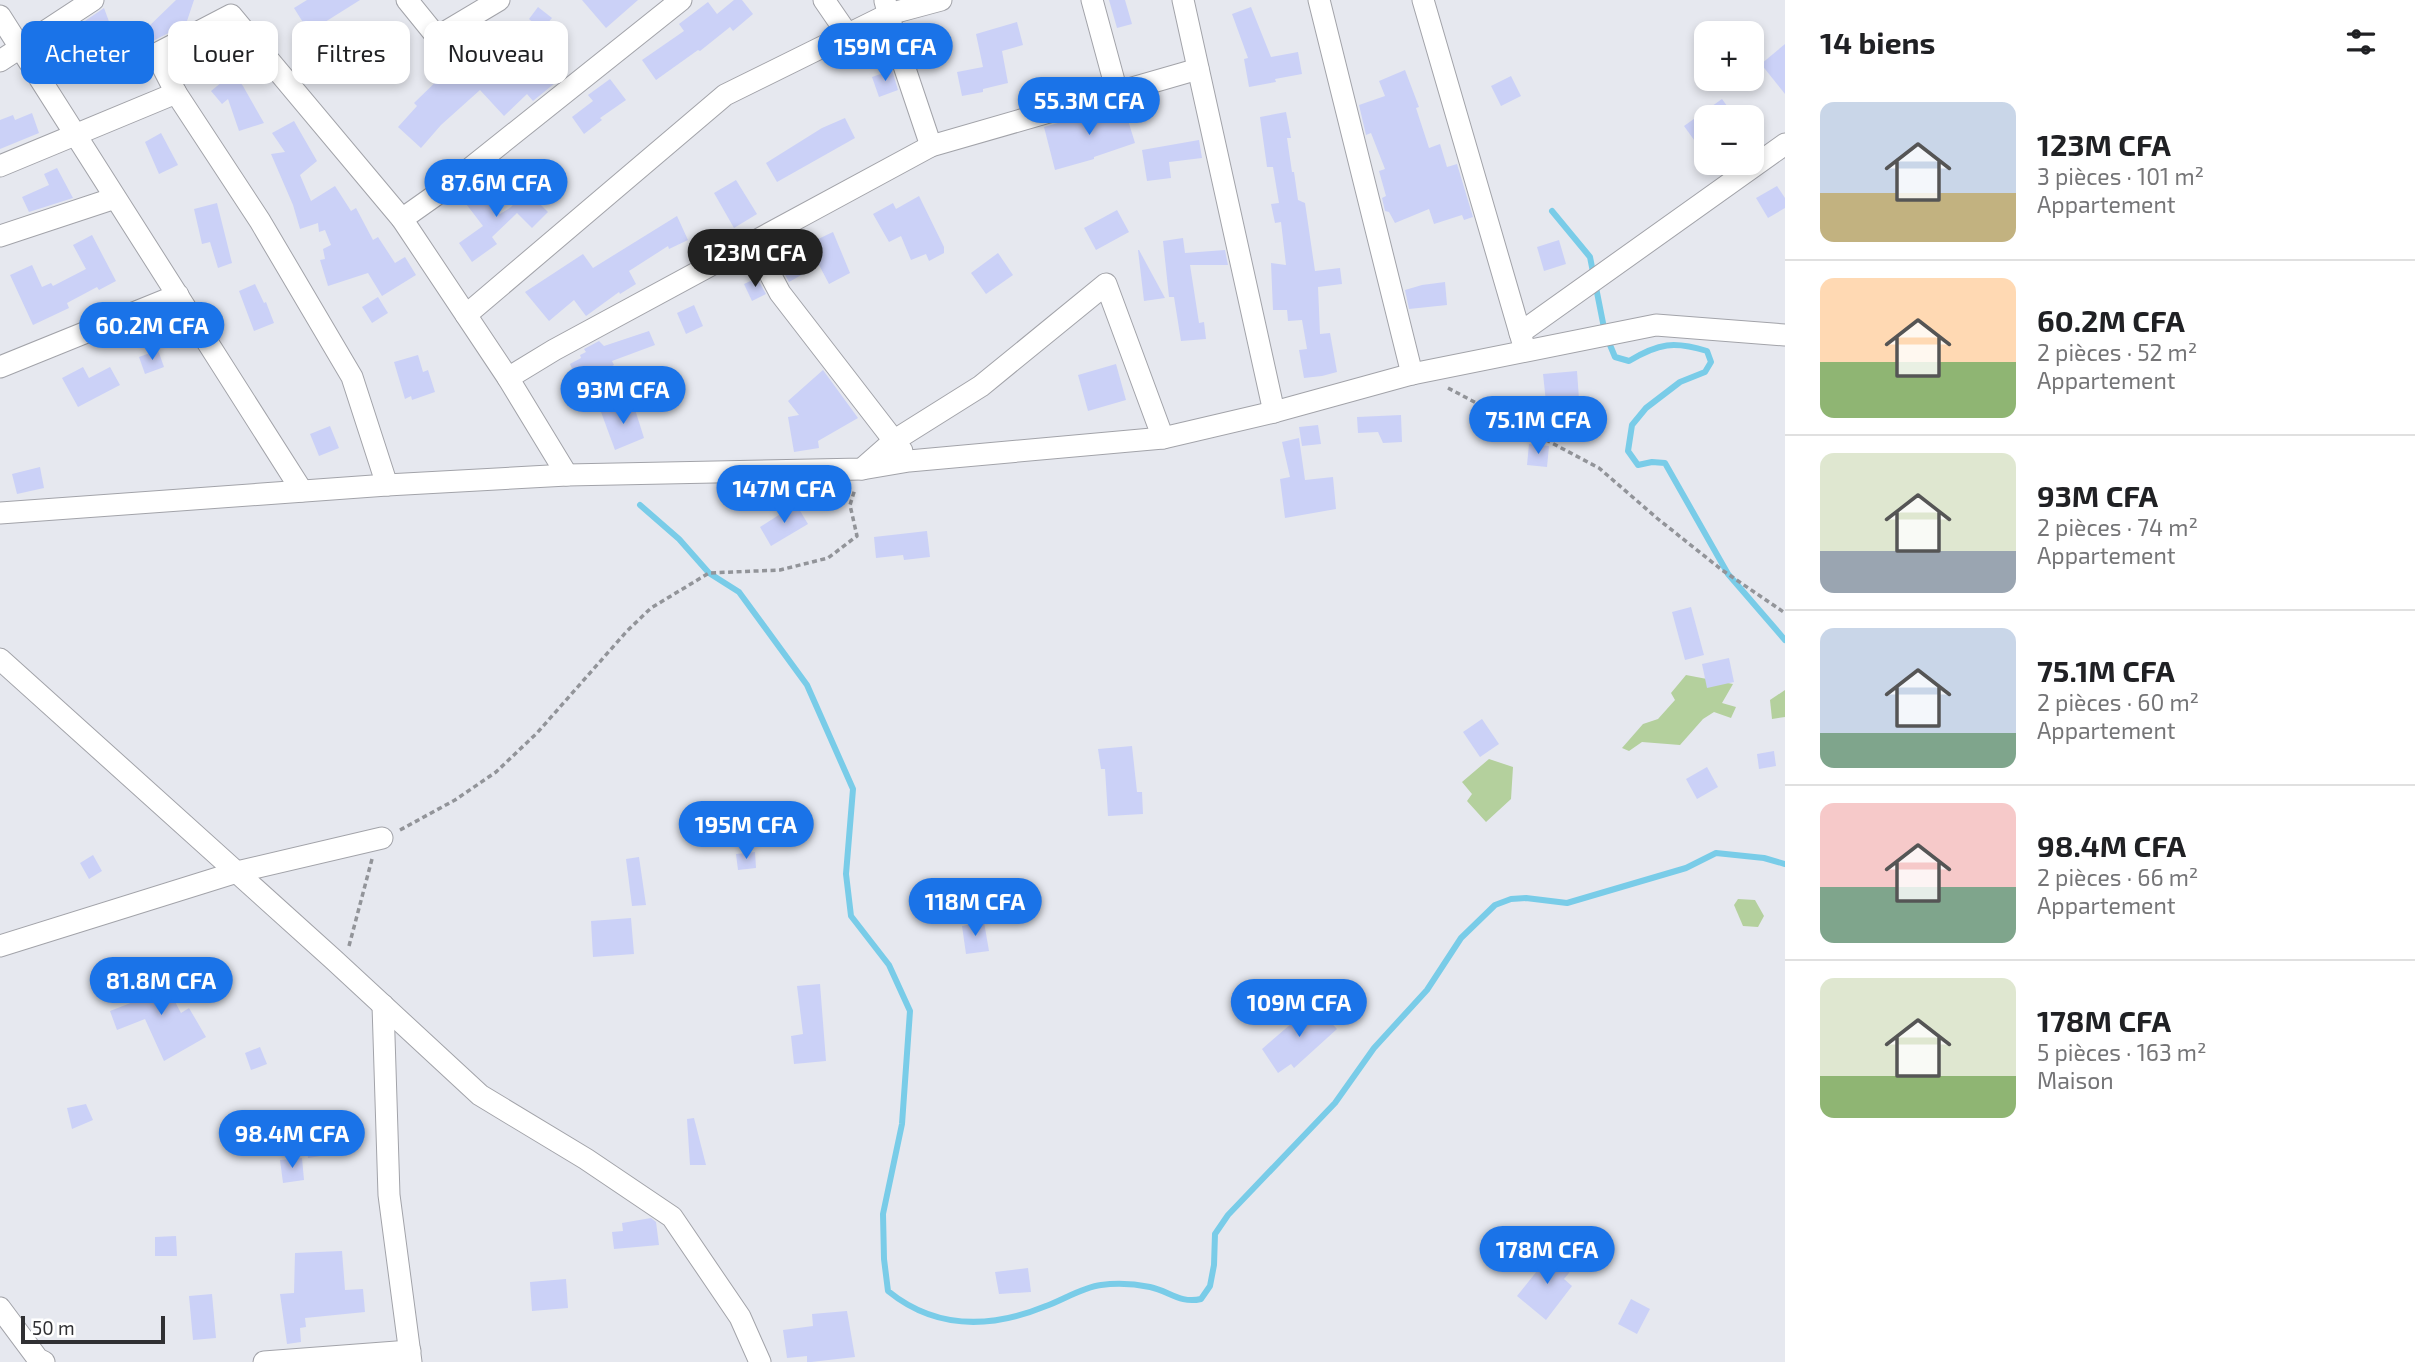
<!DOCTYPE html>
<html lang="fr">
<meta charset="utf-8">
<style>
:root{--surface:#fff;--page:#f2f2f2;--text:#202124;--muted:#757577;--line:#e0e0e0;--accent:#1a73e8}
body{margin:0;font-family:"Exo 2",sans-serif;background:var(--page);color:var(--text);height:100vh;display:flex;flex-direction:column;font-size:26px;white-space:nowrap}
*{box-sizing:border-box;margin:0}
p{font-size:23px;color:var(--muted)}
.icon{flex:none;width:38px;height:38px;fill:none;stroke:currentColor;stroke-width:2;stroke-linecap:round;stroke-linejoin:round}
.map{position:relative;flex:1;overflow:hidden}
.side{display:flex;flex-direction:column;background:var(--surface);width:630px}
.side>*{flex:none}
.top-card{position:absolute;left:21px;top:21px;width:665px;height:63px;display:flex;gap:14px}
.fabs{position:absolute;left:1694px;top:21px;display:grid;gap:14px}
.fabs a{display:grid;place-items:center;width:70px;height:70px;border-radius:14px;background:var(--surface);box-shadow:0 4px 10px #0003;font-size:35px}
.scale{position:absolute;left:21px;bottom:18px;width:144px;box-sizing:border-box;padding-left:7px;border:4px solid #303033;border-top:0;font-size:19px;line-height:24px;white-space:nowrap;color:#303033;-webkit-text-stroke:5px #fff;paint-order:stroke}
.price{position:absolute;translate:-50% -60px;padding:0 16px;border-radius:24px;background:var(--accent);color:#fff;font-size:23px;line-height:46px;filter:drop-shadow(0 2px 4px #0008)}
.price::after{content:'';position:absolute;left:50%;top:42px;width:21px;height:16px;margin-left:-10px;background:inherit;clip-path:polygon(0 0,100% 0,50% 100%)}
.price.on{background:#222;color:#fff}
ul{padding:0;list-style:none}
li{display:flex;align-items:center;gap:21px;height:175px;padding:0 35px}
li+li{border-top:2px solid var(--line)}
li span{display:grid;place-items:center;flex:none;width:196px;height:140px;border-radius:14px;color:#555}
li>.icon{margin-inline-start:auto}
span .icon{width:84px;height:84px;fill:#fffc;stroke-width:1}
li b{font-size:30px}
h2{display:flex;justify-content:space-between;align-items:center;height:84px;padding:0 35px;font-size:30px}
.pill{padding:0 24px;border-radius:14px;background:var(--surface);box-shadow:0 4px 10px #0003;font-size:24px;line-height:63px}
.pill.on{background:var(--accent);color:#fff}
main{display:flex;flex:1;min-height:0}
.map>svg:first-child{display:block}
.green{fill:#b4d09d}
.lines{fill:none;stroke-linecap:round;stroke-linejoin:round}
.stream{stroke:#79cce8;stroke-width:6}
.building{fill:#cbd1f7}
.street-casing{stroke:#a2a3a9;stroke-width:23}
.path{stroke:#929499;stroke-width:3.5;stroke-dasharray:5 3.5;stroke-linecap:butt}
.street{stroke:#fff;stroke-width:21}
</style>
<main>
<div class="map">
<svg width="1785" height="1362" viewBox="0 0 1785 1362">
<rect width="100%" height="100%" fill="#e6e8ef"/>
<g class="green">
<path d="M 1686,675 L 1733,684 L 1722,703 L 1736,707 L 1731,718 L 1714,712 L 1703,719 L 1680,745 L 1642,742 L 1629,751 L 1622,748 L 1643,724 L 1658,719 L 1675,700 L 1671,693 Z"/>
<path d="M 1785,690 L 1785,717 L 1772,719 L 1770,700 Z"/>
<path d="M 1489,759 L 1513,767 L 1511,799 L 1486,822 L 1467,801 L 1472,794 L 1462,782 Z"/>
<path d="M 1738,899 L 1755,900 L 1764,916 L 1758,927 L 1743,926 L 1734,905 Z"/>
</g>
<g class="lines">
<g class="stream">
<path d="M 1552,211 L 1590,257 L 1605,333 L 1615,357 L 1629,361 C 1659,343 1674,341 1707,351 L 1711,362 L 1705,372 L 1680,382 L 1646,408 L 1632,425 L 1628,451 L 1638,465 L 1652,462 L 1665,463 L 1728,574 L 1785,640"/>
<path d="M 640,505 L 679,539 L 709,573 L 739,592 L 807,685 L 853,789 L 846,874 L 851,916 L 889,965 L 910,1011 L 902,1124 L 883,1214 L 884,1259 L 888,1291 C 936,1330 990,1329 1046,1306 C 1063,1300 1083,1287 1101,1285 C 1116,1283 1135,1284 1150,1287 C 1169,1291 1180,1304 1201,1299 L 1210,1286 L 1214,1265 L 1215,1234 L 1228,1215 L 1335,1103 L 1374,1048 L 1427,990 L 1461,938 L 1495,905 L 1511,899 L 1526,898 L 1567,903 L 1686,868 L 1716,853 L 1764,858 L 1785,864"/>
</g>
</g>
<g class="building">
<path d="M 176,0 L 194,0 L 186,24 L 149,43 L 118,56 L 115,50 L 93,59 L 79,25 L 104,8 L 114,35 L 139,25 L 142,33 Z"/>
<path d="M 307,0 L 360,0 L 309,32 L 294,8 Z"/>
<path d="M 582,0 L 638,0 L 606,28 Z"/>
<path d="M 734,0 L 742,0 L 753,14 L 733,31 L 730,27 L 700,51 L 698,50 L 656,80 L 642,60 L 684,31 L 679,24 L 708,2 L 717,14 Z"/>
<path d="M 1109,0 L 1125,0 L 1132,24 L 1117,28 Z"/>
<path d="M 538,7 L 552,18 L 542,30 L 529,19 Z"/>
<path d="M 1251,7 L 1271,57 L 1298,52 L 1302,74 L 1275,79 L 1276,82 L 1249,87 L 1244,59 L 1248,58 L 1232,14 Z"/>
<path d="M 1017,22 L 1023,45 L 1002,51 L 1008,83 L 983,89 L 983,92 L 962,96 L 957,72 L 983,67 L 976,34 Z"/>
<path d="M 551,26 L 568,41 L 552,59 L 566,74 L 533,101 L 527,94 L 504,116 L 480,90 L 441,125 L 421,148 L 398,127 L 417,106 L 414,103 L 449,69 L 458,78 L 503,42 L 520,59 Z"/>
<path d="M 310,41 L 320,54 L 303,67 L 294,54 Z"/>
<path d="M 1785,44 L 1785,94 L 1761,64 Z"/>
<path d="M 892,70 L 898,90 L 879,97 L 872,77 Z"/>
<path d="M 1405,70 L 1419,107 L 1416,108 L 1429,148 L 1440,144 L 1447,167 L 1457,164 L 1473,217 L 1464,220 L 1462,215 L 1434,224 L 1429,209 L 1395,223 L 1389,212 L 1385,211 L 1382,198 L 1386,196 L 1379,171 L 1385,169 L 1371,133 L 1366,135 L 1359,105 L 1385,96 L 1379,81 Z"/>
<path d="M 233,73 L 243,86 L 264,123 L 239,131 L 228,99 L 222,104 L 211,91 Z"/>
<path d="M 1511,76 L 1521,96 L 1501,106 L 1491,86 Z"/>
<path d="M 610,79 L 626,100 L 600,118 L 602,120 L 584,134 L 572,117 L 593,101 L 588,95 Z"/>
<path d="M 1722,99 L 1735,117 L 1706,117 L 1706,138 L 1697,144 L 1684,126 Z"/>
<path d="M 1123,104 L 1135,143 L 1094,157 L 1094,159 L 1055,170 L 1044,127 Z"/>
<path d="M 1286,112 L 1291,138 L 1287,138 L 1292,172 L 1294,172 L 1298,200 L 1305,203 L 1315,271 L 1340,268 L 1342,284 L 1318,287 L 1320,334 L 1330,333 L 1337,372 L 1322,376 L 1304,378 L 1299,350 L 1307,349 L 1302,320 L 1288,321 L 1287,310 L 1273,310 L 1271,263 L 1286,265 L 1281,222 L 1275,223 L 1271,204 L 1279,203 L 1273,167 L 1267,167 L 1260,117 Z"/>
<path d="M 32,113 L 39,133 L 0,149 L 0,120 L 13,115 L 15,120 Z"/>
<path d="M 845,118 L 855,138 L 777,182 L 766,163 L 822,128 Z"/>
<path d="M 294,121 L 317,161 L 300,175 L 311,201 L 335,186 L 351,211 L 356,208 L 373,240 L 378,237 L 395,263 L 405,257 L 416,275 L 382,296 L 368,273 L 328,286 L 320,260 L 325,259 L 323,249 L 331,245 L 325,230 L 319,232 L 318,223 L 300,229 L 293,205 L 271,154 L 285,152 L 272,133 Z"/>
<path d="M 161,133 L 178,165 L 159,174 L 145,142 Z"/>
<path d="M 1199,140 L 1202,158 L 1169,162 L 1171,178 L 1147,181 L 1142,150 Z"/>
<path d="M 57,168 L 73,198 L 29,212 L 22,197 L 49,185 L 44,174 Z"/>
<path d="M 736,180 L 757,214 L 734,228 L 714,193 Z"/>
<path d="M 476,183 L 500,214 L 511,207 L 526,190 L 548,212 L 532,228 L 517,213 L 492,237 L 497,244 L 472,262 L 459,243 L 483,226 L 460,196 Z"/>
<path d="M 1777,186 L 1785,198 L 1785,208 L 1768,218 L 1756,198 Z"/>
<path d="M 919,196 L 944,247 L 944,253 L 929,261 L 926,254 L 911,260 L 901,236 L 889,242 L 873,214 L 893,203 L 896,209 Z"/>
<path d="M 217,203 L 232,263 L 218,268 L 210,242 L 202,244 L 194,209 Z"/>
<path d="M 1117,210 L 1129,232 L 1096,250 L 1084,228 Z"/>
<path d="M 677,216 L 688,240 L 669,249 L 668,246 L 629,271 L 636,284 L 620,294 L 619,292 L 586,316 L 574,300 L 549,321 L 525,292 L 583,254 L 593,268 Z"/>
<path d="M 833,232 L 850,273 L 829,284 L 819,265 L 789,282 L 781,267 L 817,247 L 814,241 Z"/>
<path d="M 92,235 L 116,281 L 99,290 L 97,287 L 67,303 L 69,308 L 33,325 L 10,275 L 32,265 L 42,287 L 51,283 L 53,286 L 86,269 L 73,245 Z"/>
<path d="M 1183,238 L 1185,253 L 1225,250 L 1228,265 L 1190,265 L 1199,323 L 1204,322 L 1206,339 L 1181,341 L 1174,297 L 1169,297 L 1163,241 Z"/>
<path d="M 1559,240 L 1566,264 L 1544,271 L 1537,247 Z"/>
<path d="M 1138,250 L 1139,250 L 1165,298 L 1144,301 Z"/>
<path d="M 998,253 L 1013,275 L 986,294 L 971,273 Z"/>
<path d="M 757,278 L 766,294 L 752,301 L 744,284 Z"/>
<path d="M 1445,282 L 1447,305 L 1409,309 L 1405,290 L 1422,285 Z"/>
<path d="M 255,284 L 264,303 L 266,302 L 274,323 L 254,331 L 239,291 Z"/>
<path d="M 378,297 L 388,313 L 372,323 L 362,307 Z"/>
<path d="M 694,305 L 703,326 L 686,334 L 677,313 Z"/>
<path d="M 649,331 L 655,345 L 612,361 L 614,365 L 579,385 L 570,364 L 581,358 L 580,355 L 586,352 L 584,349 L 599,341 L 604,346 Z"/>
<path d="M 158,350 L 164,367 L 145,374 L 139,357 Z"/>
<path d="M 418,355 L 423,372 L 428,370 L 435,392 L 412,400 L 411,396 L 405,399 L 394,362 Z"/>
<path d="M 1116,364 L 1126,400 L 1088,411 L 1078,375 Z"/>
<path d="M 83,367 L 89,378 L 110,367 L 120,385 L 78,407 L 62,378 Z"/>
<path d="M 823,370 L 858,418 L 818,441 L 819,448 L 794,452 L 788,417 L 799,415 L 788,401 Z"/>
<path d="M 1577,371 L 1579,399 L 1546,402 L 1543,374 Z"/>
<path d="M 633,403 L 644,438 L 615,450 L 601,412 Z"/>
<path d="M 1401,415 L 1402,442 L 1383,443 L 1378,432 L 1358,433 L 1357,417 Z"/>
<path d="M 1318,425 L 1321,444 L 1302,446 L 1299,427 Z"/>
<path d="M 330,426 L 339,448 L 319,456 L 310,434 Z"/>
<path d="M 1299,438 L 1305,480 L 1333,477 L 1336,509 L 1285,518 L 1280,479 L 1290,477 L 1282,442 Z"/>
<path d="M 1529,444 L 1549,446 L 1547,467 L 1527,465 Z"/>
<path d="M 40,467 L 44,488 L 17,494 L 12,474 Z"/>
<path d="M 796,504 L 808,524 L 771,546 L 760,527 Z"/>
<path d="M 927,531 L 930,557 L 904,560 L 903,555 L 876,558 L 874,537 Z"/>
<path d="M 1691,607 L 1704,655 L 1685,660 L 1672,612 Z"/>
<path d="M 1729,658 L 1734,682 L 1707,688 L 1702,664 Z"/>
<path d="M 1482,719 L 1499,744 L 1480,757 L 1463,732 Z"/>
<path d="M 1132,746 L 1137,792 L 1142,792 L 1143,814 L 1108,816 L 1105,769 L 1101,769 L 1098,749 Z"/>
<path d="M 1774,751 L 1776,766 L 1759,769 L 1757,754 Z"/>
<path d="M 1707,767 L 1718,787 L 1697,799 L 1686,779 Z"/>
<path d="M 755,852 L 756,868 L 738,870 L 736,854 Z"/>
<path d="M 93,855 L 102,871 L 89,879 L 80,863 Z"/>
<path d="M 639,857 L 646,905 L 632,906 L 626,859 Z"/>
<path d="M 631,918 L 634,954 L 593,957 L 591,921 Z"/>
<path d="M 984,922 L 989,951 L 966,954 L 962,926 Z"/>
<path d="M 165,969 L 172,996 L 181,1013 L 189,1008 L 206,1037 L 164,1061 L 145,1019 L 117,1030 L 110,1011 L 146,997 L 140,976 Z"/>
<path d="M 820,984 L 826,1061 L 794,1064 L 791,1036 L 803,1034 L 797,986 Z"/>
<path d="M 1314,1004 L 1337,1029 L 1294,1068 L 1291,1064 L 1278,1073 L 1262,1049 Z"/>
<path d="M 260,1047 L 267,1064 L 251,1070 L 245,1053 Z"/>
<path d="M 86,1104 L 93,1120 L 72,1129 L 67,1108 Z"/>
<path d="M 322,1112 L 327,1155 L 308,1158 L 303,1115 Z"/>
<path d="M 694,1118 L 706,1165 L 690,1165 L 687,1119 Z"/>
<path d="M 302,1158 L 304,1180 L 283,1183 L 280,1160 Z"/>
<path d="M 651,1218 L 656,1222 L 659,1245 L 614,1249 L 612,1232 L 623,1231 L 622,1223 Z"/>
<path d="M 176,1236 L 177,1256 L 155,1256 L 155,1237 Z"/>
<path d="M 342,1251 L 345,1290 L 363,1289 L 365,1312 L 305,1318 L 306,1327 L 300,1328 L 301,1342 L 287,1344 L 280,1294 L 294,1293 L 295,1253 Z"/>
<path d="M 1553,1251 L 1573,1268 L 1564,1279 L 1572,1286 L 1546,1320 L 1517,1296 Z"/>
<path d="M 1028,1268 L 1031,1292 L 999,1294 L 995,1272 Z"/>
<path d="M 566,1279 L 568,1308 L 532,1311 L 530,1282 Z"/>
<path d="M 212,1294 L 216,1338 L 193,1340 L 189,1296 Z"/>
<path d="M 1631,1299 L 1650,1309 L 1637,1334 L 1618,1324 Z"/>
<path d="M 847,1311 L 855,1357 L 811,1362 L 807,1362 L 807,1356 L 787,1358 L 783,1330 L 813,1326 L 812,1314 Z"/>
</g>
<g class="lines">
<defs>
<g id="street">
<path d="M 407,0 L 437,37 L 499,0"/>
<path d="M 824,0 L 848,35"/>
<path d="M 1092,0 L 1117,92"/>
<path d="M 1183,0 L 1274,412"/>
<path d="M 1319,0 L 1412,374"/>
<path d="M 1423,0 L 1525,350"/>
<path d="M 885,1 L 896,42 L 931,146"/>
<path d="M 0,16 L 302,491"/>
<path d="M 0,61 L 93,0"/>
<path d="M 0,166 L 176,93"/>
<path d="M 402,219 L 443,190 L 681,0"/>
<path d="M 0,236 L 115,198"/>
<path d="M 753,242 L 780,293 L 902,451"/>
<path d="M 466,315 L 725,95 L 889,14 L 941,0"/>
<path d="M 1520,333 L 1785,144"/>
<path d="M 0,367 L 178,295"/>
<path d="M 508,378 L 554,350 L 931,146 L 1198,69"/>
<path d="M 862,469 L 895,440 L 981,386 L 1106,284 L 1163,438"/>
<path d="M 387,485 L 352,377 L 260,221 L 176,93 L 156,54 L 231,15 L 402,219 L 508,378 L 567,475"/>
<path d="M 0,513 L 387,485 L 567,475 L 862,469 L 909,461 L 1163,438 L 1274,412 L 1412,374 L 1656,325 L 1785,335"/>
<path d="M 0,659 L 333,959 L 480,1095 L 586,1159 L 672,1217 L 740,1317 L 760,1362"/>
<path d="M 0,946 L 237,872 L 382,838"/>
<path d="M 383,1005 L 389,1195 L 411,1362"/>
<path d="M 0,1308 L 38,1359 L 44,1362"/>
<path d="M 264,1362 L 410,1351"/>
</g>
</defs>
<use href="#street" class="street-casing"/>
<g class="path">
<path d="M 1448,388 L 1599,468 L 1658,519 L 1722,570 L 1785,613"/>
<path d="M 400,830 L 455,800 L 496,772 L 537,733 L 627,631 L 651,608 L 709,573 L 780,570 L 828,558 L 857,536 L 850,505 L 855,489"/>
<path d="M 349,946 L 372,859"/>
</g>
<use href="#street" class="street"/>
</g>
</svg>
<div class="fabs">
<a>+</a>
<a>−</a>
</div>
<div class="scale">50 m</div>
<b class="price" style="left:885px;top:83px">159M CFA</b>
<b class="price" style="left:1089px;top:137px">55.3M CFA</b>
<b class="price" style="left:496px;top:219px">87.6M CFA</b>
<b class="price on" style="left:755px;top:289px">123M CFA</b>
<b class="price" style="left:152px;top:362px">60.2M CFA</b>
<b class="price" style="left:623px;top:426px">93M CFA</b>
<b class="price" style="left:1538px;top:456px">75.1M CFA</b>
<b class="price" style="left:784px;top:525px">147M CFA</b>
<b class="price" style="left:746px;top:861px">195M CFA</b>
<b class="price" style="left:975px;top:938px">118M CFA</b>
<b class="price" style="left:161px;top:1017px">81.8M CFA</b>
<b class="price" style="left:1299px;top:1039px">109M CFA</b>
<b class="price" style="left:292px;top:1170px">98.4M CFA</b>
<b class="price" style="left:1547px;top:1286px">178M CFA</b>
<div class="top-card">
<a class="pill on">Acheter</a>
<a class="pill">Louer</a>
<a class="pill">Filtres</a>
<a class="pill">Nouveau</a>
</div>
</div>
<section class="side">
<h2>14 biens<svg class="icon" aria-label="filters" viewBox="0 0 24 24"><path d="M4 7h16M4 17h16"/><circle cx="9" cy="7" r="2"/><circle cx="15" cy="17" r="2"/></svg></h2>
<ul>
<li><span style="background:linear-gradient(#c9d6e8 65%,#c2b280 0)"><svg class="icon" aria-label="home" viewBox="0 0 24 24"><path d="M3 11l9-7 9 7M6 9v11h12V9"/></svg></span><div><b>123M CFA</b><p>3 pièces · 101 m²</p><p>Appartement</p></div></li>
<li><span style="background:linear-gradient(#ffd9b3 60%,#8fb573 0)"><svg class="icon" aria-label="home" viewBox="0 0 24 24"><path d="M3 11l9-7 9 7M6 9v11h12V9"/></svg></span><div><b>60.2M CFA</b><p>2 pièces · 52 m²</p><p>Appartement</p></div></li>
<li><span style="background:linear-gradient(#dfe7d0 70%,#9aa5b1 0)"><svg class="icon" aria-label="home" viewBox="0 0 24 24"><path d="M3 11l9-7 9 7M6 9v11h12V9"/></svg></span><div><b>93M CFA</b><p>2 pièces · 74 m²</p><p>Appartement</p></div></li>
<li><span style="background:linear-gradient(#c9d6e8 75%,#7fa58c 0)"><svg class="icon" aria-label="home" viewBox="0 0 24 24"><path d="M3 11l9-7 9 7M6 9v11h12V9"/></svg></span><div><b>75.1M CFA</b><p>2 pièces · 60 m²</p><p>Appartement</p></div></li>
<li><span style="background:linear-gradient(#f6c9c9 60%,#7fa58c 0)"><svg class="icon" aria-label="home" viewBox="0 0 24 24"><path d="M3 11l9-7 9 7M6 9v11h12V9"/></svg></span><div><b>98.4M CFA</b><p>2 pièces · 66 m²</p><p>Appartement</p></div></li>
<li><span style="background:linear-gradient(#dfe7d0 70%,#8fb573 0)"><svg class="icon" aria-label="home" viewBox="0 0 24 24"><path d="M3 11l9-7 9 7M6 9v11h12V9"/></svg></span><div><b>178M CFA</b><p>5 pièces · 163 m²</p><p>Maison</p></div></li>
</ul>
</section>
</main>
